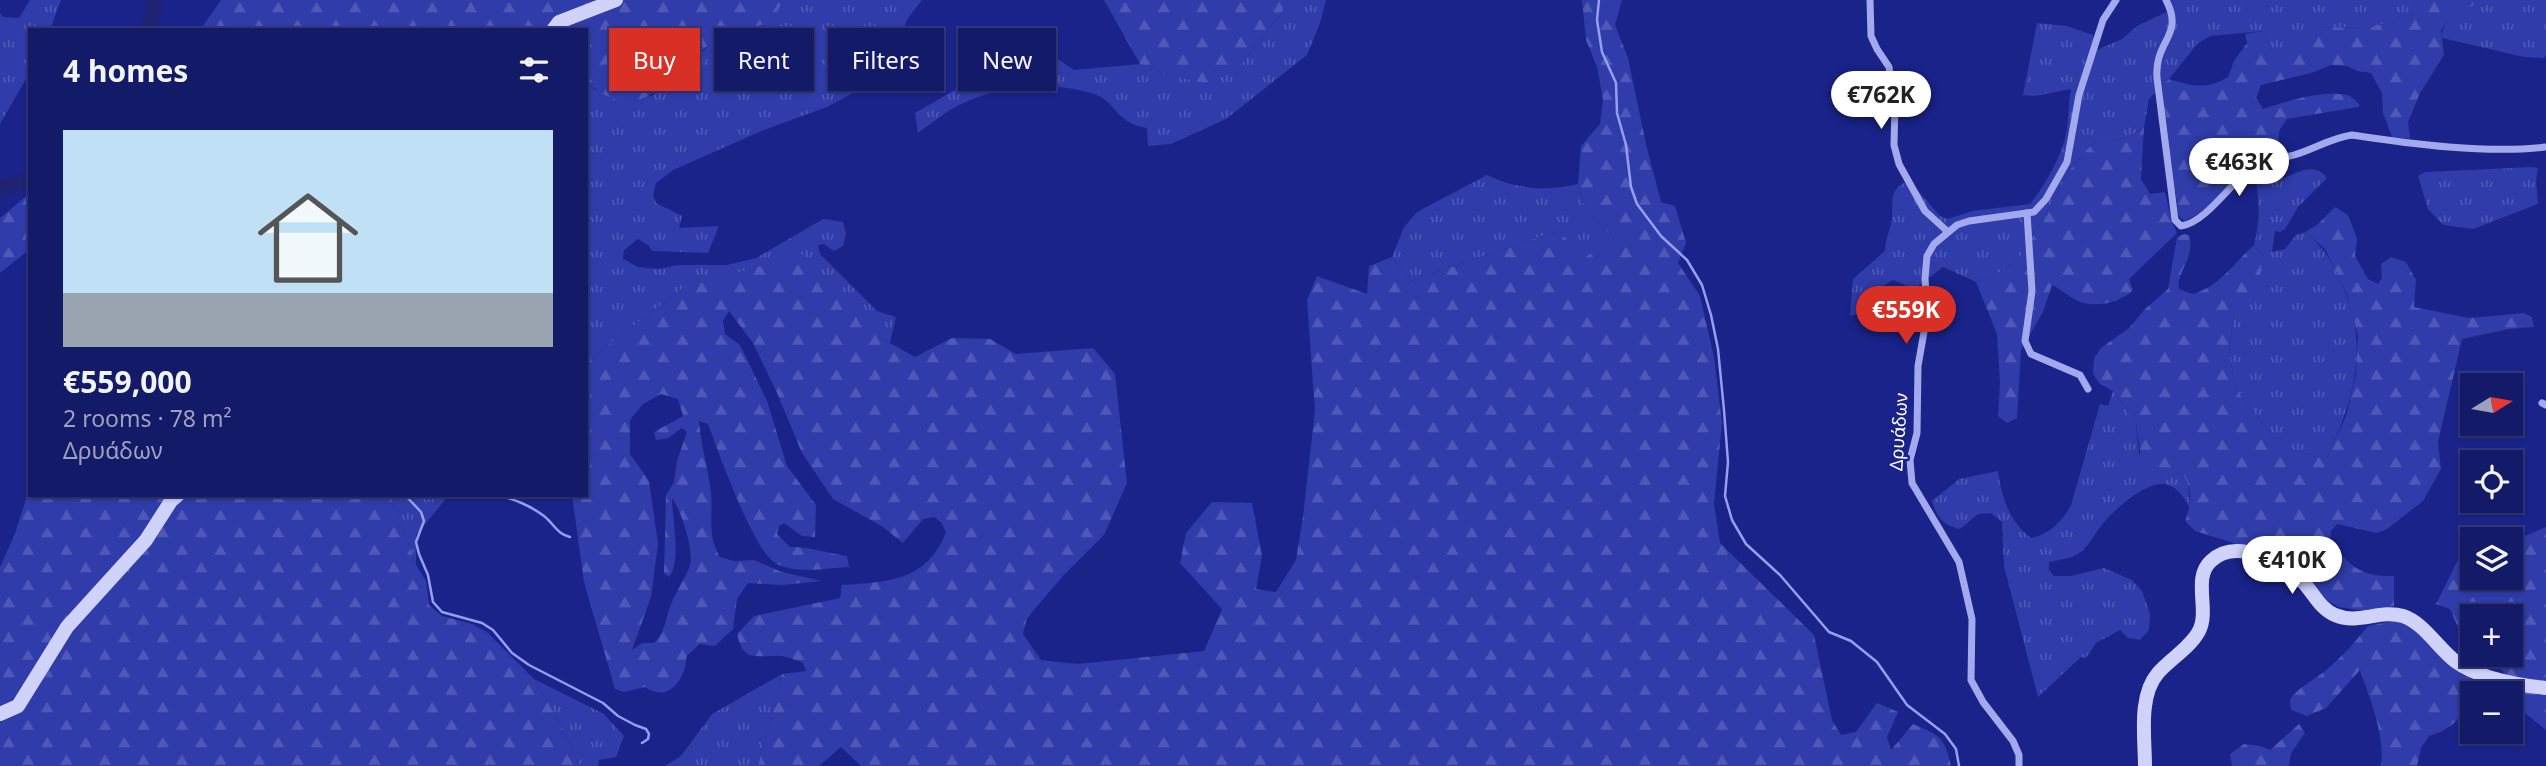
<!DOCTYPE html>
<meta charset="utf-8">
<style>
:root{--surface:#131a67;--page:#202770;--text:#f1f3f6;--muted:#9da1c0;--line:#32387b;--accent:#d93025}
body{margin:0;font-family:"Noto Sans",sans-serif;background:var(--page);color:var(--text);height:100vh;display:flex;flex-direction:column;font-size:26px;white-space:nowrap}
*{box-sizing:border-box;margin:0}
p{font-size:23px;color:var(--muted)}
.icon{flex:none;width:38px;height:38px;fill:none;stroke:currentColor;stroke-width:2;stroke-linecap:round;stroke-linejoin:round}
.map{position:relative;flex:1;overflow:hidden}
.details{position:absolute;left:28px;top:28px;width:560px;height:469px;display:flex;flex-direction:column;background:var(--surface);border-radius:0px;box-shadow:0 2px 5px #0004,0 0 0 2px var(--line)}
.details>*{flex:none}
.top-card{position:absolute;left:609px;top:28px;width:665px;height:63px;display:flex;gap:14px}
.needle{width:46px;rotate:79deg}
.fabs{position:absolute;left:2460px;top:373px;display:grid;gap:14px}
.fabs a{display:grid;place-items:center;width:63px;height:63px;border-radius:0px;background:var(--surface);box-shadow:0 2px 5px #0004,0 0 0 2px var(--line);font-size:35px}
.price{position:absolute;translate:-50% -60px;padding:0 16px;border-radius:24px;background:#fff;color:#222;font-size:23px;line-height:46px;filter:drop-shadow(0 2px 4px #0008)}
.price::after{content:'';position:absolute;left:50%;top:42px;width:21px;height:16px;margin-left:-10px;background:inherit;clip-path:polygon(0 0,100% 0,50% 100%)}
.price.active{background:var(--accent);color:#fff}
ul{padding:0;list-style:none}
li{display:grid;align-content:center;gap:14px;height:371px;padding:0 35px}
li span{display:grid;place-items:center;height:217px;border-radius:0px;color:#555}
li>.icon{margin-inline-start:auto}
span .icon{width:126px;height:126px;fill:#fffc;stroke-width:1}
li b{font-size:30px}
h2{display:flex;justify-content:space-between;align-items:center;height:84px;padding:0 35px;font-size:30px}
.tag{padding:0 24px;border-radius:0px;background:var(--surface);box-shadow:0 2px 5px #0004,0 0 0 2px var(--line);font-size:24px;line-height:63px}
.tag.active{background:var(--accent);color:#fff}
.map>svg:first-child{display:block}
.grass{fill:url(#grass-tufts)}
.forest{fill:url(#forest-firs);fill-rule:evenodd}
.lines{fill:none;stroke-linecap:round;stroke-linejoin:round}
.stream{stroke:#959fef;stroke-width:2.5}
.river{stroke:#1e2472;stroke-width:16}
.street{stroke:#a2aaed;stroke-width:7}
.secondary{stroke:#cfd2f9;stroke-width:14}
.labels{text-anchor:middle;stroke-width:5;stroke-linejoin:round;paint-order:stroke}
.street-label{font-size:18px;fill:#fff;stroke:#192389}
</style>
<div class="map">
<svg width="2546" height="766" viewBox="0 0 2546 766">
<defs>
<pattern id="grass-tufts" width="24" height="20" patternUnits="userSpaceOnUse" patternTransform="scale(1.75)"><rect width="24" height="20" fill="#2f3ca9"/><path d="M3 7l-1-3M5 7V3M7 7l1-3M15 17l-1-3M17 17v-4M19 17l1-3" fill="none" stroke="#4e59b6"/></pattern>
<pattern id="forest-firs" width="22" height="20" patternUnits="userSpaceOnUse" patternTransform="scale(1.75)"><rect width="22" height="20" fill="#2f3ca9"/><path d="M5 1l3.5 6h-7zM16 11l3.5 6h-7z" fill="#4e59b6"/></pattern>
</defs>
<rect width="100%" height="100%" fill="#192389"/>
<g class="grass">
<path d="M 30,0 L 61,0 L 50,30 L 30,30 L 30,72 L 0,124 L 0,13 L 3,17 L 19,18 Z"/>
<path d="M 783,0 L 922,0 L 909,17 L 884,63 L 862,88 L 827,107 L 764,130 L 673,170 L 656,183 L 653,196 L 656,203 L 682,216 L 679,228 L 719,226 L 708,253 L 652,251 L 648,245 L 638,239 L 624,250 L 623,259 L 638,267 L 659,269 L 677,265 L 727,265 L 756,258 L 823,219 L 843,222 L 846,234 L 843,246 L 834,251 L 824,244 L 818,245 L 820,254 L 877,311 L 896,317 L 890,343 L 883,339 L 683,288 L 586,362 L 586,82 L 595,90 L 652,96 L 713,42 L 772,19 Z"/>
<path d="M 1288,0 L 1326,0 L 1320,23 L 1307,55 L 1226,119 L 1171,144 L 1148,146 L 1147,128 C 1115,123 1117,102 1094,94 C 1049,79 989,86 948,111 C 938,118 928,126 918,133 L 915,113 L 1003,62 L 1016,68 L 1048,57 L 1059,60 L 1074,70 L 1140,64 L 1171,76 L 1242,63 L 1281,14 Z"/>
<path d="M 2169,0 L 2419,0 L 2416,11 L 2395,21 L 2367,28 L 2317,27 L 2285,50 L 2272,50 L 2264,31 L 2211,36 L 2198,43 L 2169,79 L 2149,99 L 2144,127 L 2127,138 L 2092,144 L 2072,167 L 2022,255 L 1997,274 L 1976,282 L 1943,267 L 1914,289 L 1893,280 L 1874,292 L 1872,310 L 1850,316 L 1853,279 L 1885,251 C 1885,239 1891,229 1892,217 C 1893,203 1889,190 1904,183 L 1916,188 L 1940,216 L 1948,219 L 1972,211 L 2030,204 C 2045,185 2061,158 2066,134 C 2069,120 2068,104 2071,89 L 2035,96 L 2023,95 L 2037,23 L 2067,26 L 2093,35 L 2097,50 L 2122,39 L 2137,26 L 2173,9 Z"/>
<path d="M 2481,0 L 2546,0 L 2546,55 L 2544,58 L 2524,57 L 2442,38 C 2440,18 2467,9 2481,0 Z"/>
<path d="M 2262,164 L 2268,173 L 2279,180 C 2295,174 2314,160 2327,178 L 2298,207 L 2285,229 L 2280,232 L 2275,231 L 2272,252 L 2285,249 L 2296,235 L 2305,232 C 2326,250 2328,255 2340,280 C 2371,343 2355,397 2327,458 L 2288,449 L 2267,429 L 2237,391 L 2229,354 L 2234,311 L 2263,256 L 2254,245 C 2261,220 2259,195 2254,170 Z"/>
<path d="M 2533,167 L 2538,168 L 2536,181 L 2538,204 L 2473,229 L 2443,225 L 2428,209 L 2418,176 L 2425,172 Z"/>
<path d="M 1487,175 C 1517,189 1545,192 1578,184 L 1586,211 L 1614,238 L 1581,261 L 1560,230 L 1411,281 L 1392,257 L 1404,227 L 1417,212 Z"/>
<path d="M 2113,391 L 2136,422 L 2139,454 L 2181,472 L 2188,482 L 2190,508 C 2184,499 2179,488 2168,485 C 2149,478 2112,511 2101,526 C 2093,536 2088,549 2076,555 C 2069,559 2058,560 2049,562 L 2049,570 L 2054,576 L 2071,576 L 2104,568 L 2132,580 L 2142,591 L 2150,614 L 2149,630 L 2140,640 L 2128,638 L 2120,630 L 2096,643 L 2086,658 L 2081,657 L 2038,697 L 2004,566 L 2002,522 L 1991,513 L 1978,514 L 1960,529 C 1942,525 1937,517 1932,501 L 1959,479 L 1998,471 C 2001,496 2010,523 2031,538 C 2051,534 2061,522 2071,505 L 2100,404 L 2108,406 Z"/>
<path d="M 382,495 L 449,495 L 416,535 L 416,565 L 396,509 Z"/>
<path d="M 782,674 L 758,766 L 665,766 L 681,756 L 712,714 Z"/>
<path d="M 534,679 L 604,714 L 624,736 L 616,757 L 599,760 L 598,766 L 580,766 L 560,723 Z"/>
</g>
<g class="forest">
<path d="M 221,0 L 783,0 C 780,5 777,15 772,19 C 761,28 726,33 712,43 C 668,73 645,131 586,82 L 586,30 L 200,30 Z"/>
<path d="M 1104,0 L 1288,0 L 1281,14 L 1242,63 L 1209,84 L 1171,76 L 1140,64 Z"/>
<path d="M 1582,0 L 1622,0 L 1615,25 L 1628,58 L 1646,144 L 1661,202 L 1675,206 L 1686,243 L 1678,263 L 1700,296 L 1714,357 L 1722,423 L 1714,504 L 1720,543 L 1814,635 L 1832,720 L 1841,735 L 1856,732 L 1877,703 L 1898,712 L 1887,737 L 1891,750 L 1913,724 C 1939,735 1945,737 1951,766 L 861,766 L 841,747 L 819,766 L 758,766 L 782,674 L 806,671 L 803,663 C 795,660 784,655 775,656 C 752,656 743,660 737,634 L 754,616 L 840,598 L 842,585 C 889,582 927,581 946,532 L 941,522 L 934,517 L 923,519 L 903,543 L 883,527 L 833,499 L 802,453 L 777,393 L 753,343 L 729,311 L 723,321 L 725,334 L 740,345 L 767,401 L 787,466 L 816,505 L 815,537 L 802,536 L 784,523 L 779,526 L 777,534 L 790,547 C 812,547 825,553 847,556 L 849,567 C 829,568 791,575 774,562 C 752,547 719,453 708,424 L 699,421 C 701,445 708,469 711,492 C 713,516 707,536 720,557 L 734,561 L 754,560 L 782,572 L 821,581 L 783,585 L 748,583 L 737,599 L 733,629 L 715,646 L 700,644 C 696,648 690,652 687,656 C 686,659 686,663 685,667 C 679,688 665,700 645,687 L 624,692 L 615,689 L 584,582 L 572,495 L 586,495 L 586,362 L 683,288 L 802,254 L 883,339 L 915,357 L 952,338 L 990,339 L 1016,354 L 1093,348 L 1115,374 L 1127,483 L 1104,535 L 1063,576 L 1027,618 L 1023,634 L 1041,660 L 1078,664 L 1204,651 L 1222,609 L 1180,563 L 1186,533 L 1212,502 L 1252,503 L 1262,556 L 1256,589 L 1276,592 L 1296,560 L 1303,516 L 1315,411 L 1307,300 L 1317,276 L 1367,294 L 1369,266 L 1392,257 L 1411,281 L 1560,230 L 1581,260 L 1614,238 L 1586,211 L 1578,184 L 1581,146 L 1600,124 L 1603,100 L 1597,67 L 1586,40 ZM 661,394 L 678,399 L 683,416 L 654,432 L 656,440 L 668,438 L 682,428 L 687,432 L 677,461 L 674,482 L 666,495 L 664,573 L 669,577 C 682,560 672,519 672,498 C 681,510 694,550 690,565 C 686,578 676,591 671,604 C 665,619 666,631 654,643 L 642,643 L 632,650 L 651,597 L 658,544 L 649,481 L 630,454 L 630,420 L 643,404 Z"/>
<path d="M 2419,0 L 2481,0 L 2448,21 L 2441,30 L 2444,55 L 2420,93 L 2408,122 L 2410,139 L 2392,137 L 2383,113 L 2382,93 L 2371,73 L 2357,71 L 2347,66 L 2331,65 L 2311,73 L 2261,85 L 2256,98 L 2263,109 C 2288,101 2320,90 2347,95 C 2352,96 2356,101 2360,105 L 2358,107 L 2287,119 L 2279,131 L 2278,153 C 2233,165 2223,205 2184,221 L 2179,216 L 2159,89 L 2169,79 C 2192,86 2207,90 2228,77 L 2234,61 L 2247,43 L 2245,34 L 2264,31 L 2272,50 L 2285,50 L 2302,33 L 2317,27 L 2367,28 L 2395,21 L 2415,11 Z"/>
<path d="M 2144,127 L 2141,179 L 2150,194 L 2165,192 L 2172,222 L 2177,233 L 2129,279 L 2133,290 C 2122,302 2099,307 2083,303 C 2073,300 2062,290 2052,285 L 2043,312 L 2021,350 L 2017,418 L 2007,423 L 1998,416 L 2000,383 L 1997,334 L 1976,282 L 1997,274 L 2022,255 L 2072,167 L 2092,144 L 2127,138 Z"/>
<path d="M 30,193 L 30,249 L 0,273 L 0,218 Z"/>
<path d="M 2335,207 L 2348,215 L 2357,238 L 2355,256 L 2368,279 L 2378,284 L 2382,278 L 2381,264 L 2391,257 L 2406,262 L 2416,280 L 2414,307 L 2469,318 L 2524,313 L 2532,317 L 2534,327 L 2509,329 L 2462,339 L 2438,442 L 2441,469 L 2423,501 L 2387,529 L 2377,533 L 2337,524 L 2331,531 L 2330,542 C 2351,566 2360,577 2394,576 L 2394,606 L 2364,611 L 2339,607 L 2328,601 L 2300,569 L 2281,558 L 2195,531 L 2185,521 C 2192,504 2193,487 2181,472 L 2142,466 L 2136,422 L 2113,391 L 2100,384 L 2093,374 L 2094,358 L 2101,348 L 2129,328 L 2145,309 L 2168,289 L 2177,237 L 2184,234 L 2189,235 C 2196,258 2176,271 2179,289 L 2192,294 C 2218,288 2234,263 2254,245 L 2263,256 L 2260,273 L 2234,311 L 2229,354 L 2237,391 L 2267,429 L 2288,449 L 2327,458 L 2346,416 L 2356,374 L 2358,336 L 2347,294 L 2325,249 L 2305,232 L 2317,225 Z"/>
<path d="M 30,487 L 30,495 L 382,495 L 396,509 L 416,565 L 426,581 L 429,605 L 442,616 L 472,624 L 487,632 L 534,679 L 560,723 L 580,766 L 0,766 L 0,567 L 14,536 Z"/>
<path d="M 2546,527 L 2546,730 L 2515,705 L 2511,701 L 2511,693 L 2505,693 L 2503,671 L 2484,655 L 2511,654 L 2511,616 L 2473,616 L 2473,646 L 2458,627 L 2450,609 L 2436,604 L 2474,528 L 2479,539 L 2473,539 L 2473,578 L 2511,578 L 2511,542 Z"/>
<path d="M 2397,620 L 2410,623 L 2477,680 C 2470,707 2458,728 2429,736 L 2421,748 L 2417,766 L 2381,766 C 2385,735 2370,699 2360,670 L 2326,708 L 2307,716 L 2291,710 L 2290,699 C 2300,686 2313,681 2325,671 C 2342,657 2354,643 2368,626 Z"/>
<path d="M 2299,724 L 2305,733 L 2291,753 L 2289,766 L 2232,766 L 2230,754 L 2244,744 L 2260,746 L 2270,750 Z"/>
</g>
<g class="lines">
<g class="stream">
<path d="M 1599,0 L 1597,20 L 1602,52 L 1616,83 L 1617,113 L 1626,145 L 1631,187 L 1637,204 L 1661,236 L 1687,260 L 1702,285 L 1711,315 L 1718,349 L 1724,410 L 1728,462 L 1725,496 L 1732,520 L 1746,544 L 1780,575 L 1829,632 L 1851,641 L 1877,662 L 1907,705 L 1945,734 L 1956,749 L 1959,766"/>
<path d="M 405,495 L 421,512 L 424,521 L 416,542 L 419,554 L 428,575 L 433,602 L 442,612 L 482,623 L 493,630 L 512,653 L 529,665 L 603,703 L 618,716 L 635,725 L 646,729 L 649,734 L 648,739 L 642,743"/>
<path d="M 498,495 C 516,500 529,505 544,516 C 554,524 557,534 570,537"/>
</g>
<g class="river">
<path d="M 149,30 L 155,0"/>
<path d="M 0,188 L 30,180"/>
</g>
<g class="street">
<path d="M 1870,0 L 1871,36 L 1877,49 L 1889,67 L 1895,103 L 1894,145 L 1899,164 L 1925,211 L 1947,231"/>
<path d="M 2166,0 C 2185,36 2154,40 2157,78 L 2175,220 L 2181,226 C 2206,223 2234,179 2255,164 C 2268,158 2281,159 2294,155 C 2314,149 2331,138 2352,135 C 2411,144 2487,154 2546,147"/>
<path d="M 2027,213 L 2032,291 L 2025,341 L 2031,354 L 2080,375 L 2088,389"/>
<path d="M 2542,403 L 2546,405"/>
<path d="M 2019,766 L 2019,755 L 2013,741 L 1983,702 L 1971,680 L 1972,619 L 1959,562 L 1912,483 L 1910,460 L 1917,433 L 1918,366 L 1927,315 L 1925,278 L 1927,256 L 1934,244 L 1957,225 L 1969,221 L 2034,212 L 2046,199 L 2067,162 L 2079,95 L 2103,20 L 2116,0"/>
</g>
<g class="secondary">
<path d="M 553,30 L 559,22 L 616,0"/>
<path d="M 0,714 L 18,706 L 67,627 L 146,540 L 171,501 L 178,495"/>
<path d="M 2145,766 C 2145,738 2138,696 2158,673 C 2170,659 2190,648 2199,631 C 2210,610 2192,578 2211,561 C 2236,537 2282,562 2302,581 C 2313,592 2320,609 2335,615 C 2358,625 2380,609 2403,616 C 2424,623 2438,648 2455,661 C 2480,679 2516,685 2546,688"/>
</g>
</g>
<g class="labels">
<g class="street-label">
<text transform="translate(1899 432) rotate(-86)" y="6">Δρυάδων</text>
</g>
</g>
</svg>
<div class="fabs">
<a><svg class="needle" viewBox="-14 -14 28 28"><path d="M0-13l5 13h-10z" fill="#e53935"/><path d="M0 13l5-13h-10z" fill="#9da1c0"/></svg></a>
<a><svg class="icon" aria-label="locate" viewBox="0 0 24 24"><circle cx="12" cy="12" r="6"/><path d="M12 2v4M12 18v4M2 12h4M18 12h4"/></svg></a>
<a><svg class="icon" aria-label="layers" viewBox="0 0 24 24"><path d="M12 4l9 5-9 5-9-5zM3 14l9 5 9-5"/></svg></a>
<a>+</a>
<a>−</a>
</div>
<b class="price" style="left:1881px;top:131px">€762K</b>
<b class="price" style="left:2239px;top:198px">€463K</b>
<b class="price active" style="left:1906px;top:346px">€559K</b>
<b class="price" style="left:2292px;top:596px">€410K</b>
<div class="top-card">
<a class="tag active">Buy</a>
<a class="tag">Rent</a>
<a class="tag">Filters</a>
<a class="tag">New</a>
</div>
<section class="details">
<h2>4 homes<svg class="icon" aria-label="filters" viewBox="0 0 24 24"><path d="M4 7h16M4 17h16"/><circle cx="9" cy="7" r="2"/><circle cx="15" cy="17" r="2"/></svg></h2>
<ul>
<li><span style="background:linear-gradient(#bfe0f5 75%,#9aa5b1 0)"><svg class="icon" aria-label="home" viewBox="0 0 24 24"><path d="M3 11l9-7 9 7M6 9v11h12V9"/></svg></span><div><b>€559,000</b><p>2 rooms · 78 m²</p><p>Δρυάδων</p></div></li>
</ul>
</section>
</div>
